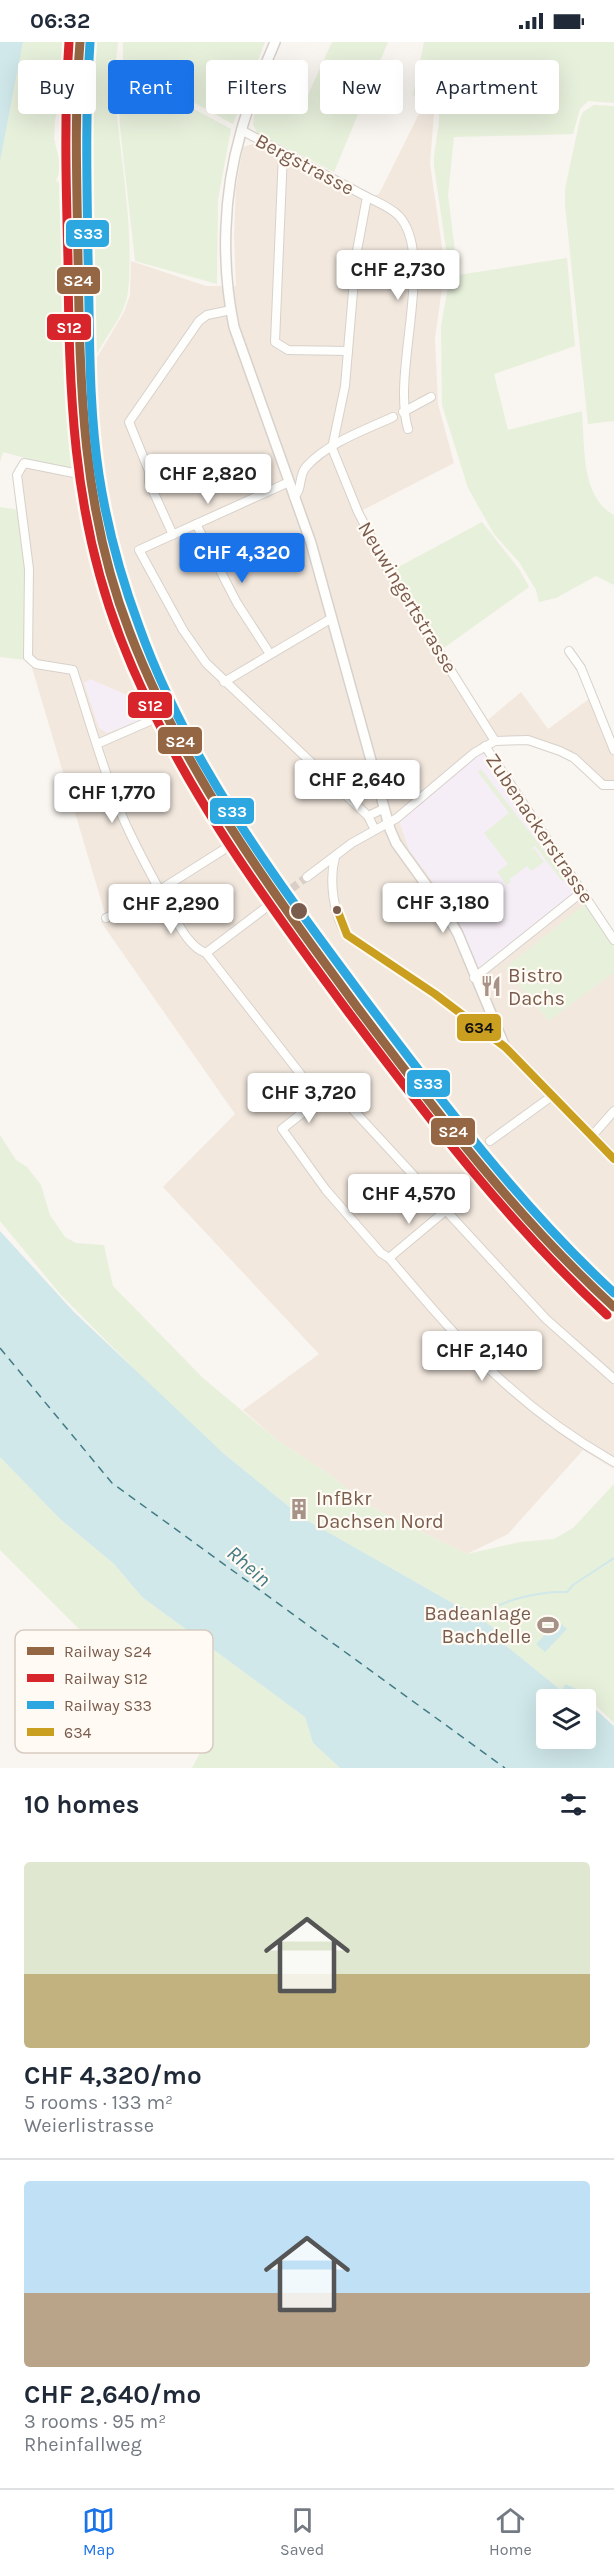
<!DOCTYPE html>
<meta charset="utf-8">
<style>
:root{--surface:#fff;--page:#f2f2f3;--text:#1f2937;--muted:#747a83;--line:#e0e1e3;--accent:#1a73e8}
body{margin:0;font-family:Karla,sans-serif;background:var(--page);color:var(--text);height:100vh;display:flex;flex-direction:column;font-size:22px;white-space:nowrap}
*{box-sizing:border-box;margin:0}
p{font-size:20px;color:var(--muted)}
.icon{flex:none;width:33px;height:33px;fill:none;stroke:currentColor;stroke-width:2;stroke-linecap:round;stroke-linejoin:round}
.map{position:relative;height:1726px;overflow:hidden}
.details{display:flex;flex-direction:column;background:var(--surface);flex:1}
.details>*{flex:none}
.top-card{position:absolute;left:18px;top:18px;width:579px;height:54px;display:flex;gap:12px}
.buttons{position:absolute;left:536px;top:1647px;display:grid;gap:12px}
.buttons a{display:grid;place-items:center;width:60px;height:60px;border-radius:6px;background:var(--surface);box-shadow:0 6px 24px #0002;font-size:30px}
.price{position:absolute;translate:-50% -51px;padding:0 14px;border-radius:6px;background:#fff;color:#222;font-size:20px;line-height:39px;filter:drop-shadow(0 2px 3px #0008)}
.price::after{content:'';position:absolute;left:50%;top:36px;width:18px;height:14px;margin-left:-9px;background:inherit;clip-path:polygon(0 0,100% 0,50% 100%)}
.price.selected{background:var(--accent);color:#fff}
ul{padding:0;list-style:none}
li{display:grid;align-content:center;gap:12px;height:318px;padding:0 24px}
li+li{border-top:2px solid var(--line)}
li span{display:grid;place-items:center;height:186px;border-radius:6px;color:#555}
li>.icon{margin-inline-start:auto}
span .icon{width:108px;height:108px;fill:#fffc;stroke-width:1}
li b{font-size:26px}
h2{display:flex;justify-content:space-between;align-items:center;height:72px;padding:0 24px;font-size:26px}
.chip{padding:0 21px;border-radius:6px;background:var(--surface);box-shadow:0 6px 24px #0002;font-size:21px;line-height:54px}
.chip.selected{background:var(--accent);color:#fff}
.status{display:flex;justify-content:space-between;align-items:center;height:42px;padding:0 30px;background:var(--surface);direction:ltr}
.status svg{height:16px;fill:currentColor}
.tabs{display:flex;justify-content:space-around;align-items:center;height:84px;border-top:2px solid var(--line);background:var(--surface);font-size:16px;color:var(--muted)}
.tabs a{display:grid;justify-items:center;gap:3px}
.tabs .selected{color:var(--accent)}
.map>svg:first-child{display:block}
.residential{fill:#f2e8de}
.education{fill:#f6eef6}
.green{fill:#e7f0db}
.water{fill:#d0e8ea}
.lines{fill:none;stroke-linecap:round;stroke-linejoin:round}
.stream{stroke:#d0e8ea;stroke-width:2}
.ferry{stroke:#437c86;stroke-width:1.5;stroke-dasharray:8 6;stroke-linecap:butt}
.minor-tunnel{stroke:#d9cfc7;stroke-width:8;stroke-dasharray:8 4;stroke-linecap:butt}
.minor-casing{stroke:#d7d1cb;stroke-width:10}
.tertiary-casing{stroke:#d7d1cb;stroke-width:12}
.minor{stroke:#fefefd;stroke-width:8}
.tertiary{stroke:#fefefd;stroke-width:9}
.bus-1-casing{stroke:#fffaf3;stroke-width:12}
.bus-1{stroke:#ca9f1f;stroke-width:8}
.rail-1-casing{stroke:#fffaf3;stroke-width:14}
.rail-2-casing{stroke:#fffaf3;stroke-width:14}
.rail-3-casing{stroke:#fffaf3;stroke-width:14}
.rail-1{stroke:#946644;stroke-width:9}
.rail-2{stroke:#d8242b;stroke-width:9}
.rail-3{stroke:#2da7df;stroke-width:9}
.bus-dot{fill:#7a5c4d;stroke:#fffaf3;stroke-width:2}
.labels{text-anchor:middle;stroke-width:4.5;stroke-linejoin:round;paint-order:stroke}
.street-label{font-size:20px;fill:#7a5c4d;stroke:#fffaf3}
.poi-label{font-size:20px;fill:#7a5c4d;stroke:#fffaf3;text-anchor:start}
.water-label{font-size:21px;font-style:italic;fill:#437c86;stroke:#fffaf3}
.key{fill:#fffaf3;stroke:#d7cbc1;stroke-width:1.5}
.key-label{font-size:16px;fill:#7a5c4d}
.line-badge{stroke:#fffaf3;stroke-width:2}
.badge-label{font-size:16px;text-anchor:middle;font-weight:bold;fill:#fff}
.pale-badge-label{font-size:16px;text-anchor:middle;font-weight:bold;fill:#111}
</style>
<div class="status"><b>06:32</b><svg viewBox="0 0 49 12"><path d="M0 12V9h3v3zM5 12V6h3v6zM10 12V3h3v9zM15 12V0h3v12zM26 1h20v11H26zM47 4h2v5h-2z"/></svg></div>
<div class="map">
<svg width="614" height="1726" viewBox="0 0 614 1726">
<rect width="100%" height="100%" fill="#f9f5f0"/>
<path class="residential" d="M 425,66 L 434,71 L 430,122 L 445,225 L 435,296 L 438,362 L 454,421 L 361,469 L 380,510 L 488,678 L 521,650 L 548,687 L 593,654 L 614,708 L 614,742 L 609,744 L 574,716 L 528,698 L 485,704 L 614,898 L 614,1427 L 583,1408 L 508,1492 L 467,1512 L 369,1464 L 329,1432 L 277,1398 L 243,1368 L 319,1312 L 163,1145 L 235,1072 L 101,880 L 106,875 L 30,619 L 20,424 L 74,431 L 105,429 L 93,392 L 89,347 L 95,319 L 124,270 L 130,253 L 131,219 L 206,244 L 236,244 L 234,194 L 236,145 L 243,105 L 253,102 L 283,111 L 367,155 L 379,152 L 419,72 Z"/>
<g class="education">
<path d="M 90,637 L 141,659 L 143,670 L 140,678 L 107,691 L 99,686 L 84,641 Z"/>
<path d="M 480,711 L 489,714 L 579,849 L 478,928 L 463,889 L 444,855 L 409,808 L 399,779 Z"/>
</g>
<g class="green">
<path d="M 23,0 L 70,0 L 68,30 L 55,78 L 54,97 L 61,125 L 56,139 L 68,143 L 69,253 L 74,250 L 75,330 L 84,432 L 3,410 L 0,420 L 0,117 Z"/>
<path d="M 91,0 L 118,0 L 116,19 L 109,18 L 108,50 L 114,39 C 118,106 135,183 128,249 C 125,278 99,299 91,326 C 84,349 90,376 94,399 L 87,399 L 83,339 L 82,211 L 85,205 L 82,142 L 89,134 L 86,74 Z"/>
<path d="M 123,0 L 265,0 L 233,82 L 123,22 Z"/>
<path d="M 332,0 L 388,0 L 334,130 L 257,91 L 253,82 L 255,68 L 259,69 L 268,44 L 306,57 Z"/>
<path d="M 424,0 L 614,0 L 614,61 L 588,59 L 580,67 L 573,92 L 454,95 L 448,153 L 458,233 L 567,216 L 575,304 L 494,332 L 508,388 L 582,369 C 585,402 580,455 614,473 L 614,543 L 596,534 L 556,556 L 539,560 L 536,548 L 519,520 L 494,492 L 468,446 L 442,363 L 441,284 L 450,234 L 434,124 C 433,105 442,82 438,64 L 413,53 Z"/>
<path d="M 125,30 L 231,87 L 218,158 L 217,242 L 135,219 L 120,85 L 118,35 Z"/>
<path d="M 594,63 L 614,64 L 614,379 L 588,382 L 565,163 L 565,147 L 580,77 L 583,70 Z"/>
<path d="M 0,465 L 20,468 L 27,526 L 25,618 L 0,615 Z"/>
<path d="M 482,480 L 519,527 L 529,545 L 441,608 L 391,529 Z"/>
<path d="M 481,727 L 566,837 L 562,839 L 535,804 L 529,809 L 534,806 L 544,820 L 531,829 L 527,824 L 510,837 L 511,840 L 507,843 L 497,830 L 508,822 L 484,791 L 509,771 L 478,730 Z"/>
<path d="M 586,861 L 614,902 L 614,930 L 549,979 L 505,926 Z"/>
<path d="M 0,1093 L 16,1118 L 27,1125 L 41,1143 L 50,1173 L 65,1195 L 76,1201 L 104,1203 L 113,1244 L 203,1336 L 277,1398 L 329,1432 L 369,1464 L 467,1512 L 520,1500 L 554,1497 L 573,1486 L 614,1442 L 614,1681 L 581,1649 L 562,1649 L 504,1602 L 507,1597 L 468,1567 L 456,1563 L 303,1476 L 223,1411 L 167,1360 L 61,1253 L 0,1179 Z"/>
<path d="M 0,1415 L 60,1477 L 114,1522 L 142,1555 L 305,1675 L 313,1701 L 340,1726 L 192,1726 L 201,1709 L 0,1508 Z"/>
</g>
<g class="water">
<path d="M 0,0 L 23,0 L 0,119 Z"/>
<path d="M 0,1189 L 74,1270 L 223,1411 L 303,1476 L 456,1563 L 468,1567 L 508,1597 L 504,1602 L 562,1649 L 565,1642 L 581,1649 L 579,1652 L 585,1658 L 546,1658 L 546,1696 L 585,1696 L 585,1658 L 614,1684 L 614,1726 L 340,1726 L 313,1701 L 305,1675 L 142,1555 L 114,1522 L 60,1477 L 0,1415 Z"/>
<path d="M 558,1579 L 567,1587 L 545,1610 L 536,1602 Z"/>
</g>
<g class="lines">
<path class="stream" d="M 482,1578 C 494,1557 544,1549 567,1550 L 573,1543 L 614,1516"/>
<path class="ferry" d="M 0,1306 L 112,1441 L 505,1726"/>
<path class="minor-tunnel" d="M 272,861 L 307,835"/>
<defs>
<g id="minor">
<path d="M 241,88 L 367,155 L 356,214 L 345,344 L 332,406 L 358,470 L 389,530 L 495,699"/>
<path d="M 283,111 L 275,300 L 288,308 L 348,309"/>
<path d="M 367,155 C 379,161 390,165 399,174 C 436,215 391,329 408,387"/>
<path d="M 403,370 L 431,355"/>
<path d="M 289,440 L 139,508 L 183,588 L 206,621 L 368,774"/>
<path d="M 294,455 C 303,447 298,434 306,425 C 327,401 365,388 393,375"/>
<path d="M 196,482 L 237,561 L 270,612"/>
<path d="M 173,493 L 149,440 L 149,429 L 129,380 L 199,279 L 207,273 L 231,268"/>
<path d="M 569,609 L 581,626 L 614,708"/>
<path d="M 224,640 L 332,576"/>
<path d="M 97,702 L 152,678 L 104,539 L 81,436 L 74,431 L 24,421 L 17,433 L 29,527 L 28,615 L 36,622 L 73,628 C 89,677 103,729 123,776 C 136,806 152,834 167,862 C 177,879 188,905 206,911"/>
<path d="M 485,704 L 614,898"/>
<path d="M 375,788 L 368,774 L 383,767"/>
<path d="M 335,815 C 329,838 333,873 347,893 L 435,952 L 505,1005"/>
<path d="M 307,835 L 352,801 L 397,776 L 474,711 L 495,699 L 528,698 L 560,709 L 574,716 L 603,743 L 614,743"/>
<path d="M 106,876 L 152,853 L 223,808"/>
<path d="M 206,911 L 320,1057 L 333,1046 L 546,1277 L 614,1337"/>
<path d="M 206,911 L 272,861"/>
<path d="M 474,936 L 582,850"/>
<path d="M 320,1057 L 282,1087 L 326,1148 L 381,1211 L 389,1216 C 461,1301 515,1364 614,1420"/>
<path d="M 592,1094 L 614,1069"/>
<path d="M 490,1099 L 552,1054"/>
<path d="M 389,1216 L 444,1170"/>
</g>
<path id="tertiary" d="M 275,0 C 263,29 249,59 241,90 C 223,152 221,222 234,285 L 311,501 L 390,787 L 396,801 L 445,869 L 458,892 L 505,1005 L 614,1117"/>
</defs>
<use href="#minor" class="minor-casing"/>
<use href="#tertiary" class="tertiary-casing"/>
<use href="#minor" class="minor"/>
<use href="#tertiary" class="tertiary"/>
<defs>
<path id="bus-1" d="M 337,867 L 347,893 L 435,952 L 505,1005 L 614,1117"/>
</defs>
<use href="#bus-1" class="bus-1-casing"/>
<use href="#bus-1" class="bus-1"/>
<defs>
<path id="rail-1" d="M 80,0 C 74,72 77,144 78,216 C 80,346 82,468 130,591 C 183,729 270,847 357,965 C 437,1071 516,1175 614,1265"/>
<path id="rail-2" d="M 69,0 C 64,72 66,145 68,217 C 69,348 72,471 120,595 C 173,733 261,853 349,971 C 429,1077 509,1182 607,1273"/>
<path id="rail-3" d="M 90,1 C 85,72 87,143 88,214 C 90,287 88,361 99,433 C 107,484 121,536 139,584 C 188,722 279,842 366,959 C 443,1061 520,1164 614,1251"/>
</defs>
<use href="#rail-1" class="rail-1-casing"/>
<use href="#rail-2" class="rail-2-casing"/>
<use href="#rail-3" class="rail-3-casing"/>
<use href="#rail-1" class="rail-1"/>
<use href="#rail-2" class="rail-2"/>
<use href="#rail-3" class="rail-3"/>
</g>
<defs>
<symbol id="restaurant-bare" viewBox="-9 -9 18 18"><path d="M-5-6h1v4h1v-4h1v4h1v-4h1v5L-1.5 .5V6h-2V.5L-5-1ZM5-6V6H3V1.5H1.5Q1.5-4 5-6Z" fill="#a69286" stroke="#fffaf3" stroke-width="2.5" paint-order="stroke"/></symbol>
<symbol id="building-bare" viewBox="-9 -9 18 18"><path d="M-4-6H4V6H1V3H-1V6H-4ZM-2.5-4.3h1.7v1.8h-1.7ZM.8-4.3h1.7v1.8H.8ZM-2.5-1h1.7V.8h-1.7ZM.8-1h1.7V.8H.8Z" fill="#a69286" stroke="#fffaf3" stroke-width="2.5" paint-order="stroke"/></symbol>
<symbol id="stadium-bare" viewBox="-9 -9 18 18"><path d="M0-5a6.5 5 0 1 0 0 10a6.5 5 0 1 0 0-10ZM-3.5-1.8h7v3.6h-7Z" fill="#a69286" stroke="#fffaf3" stroke-width="2.5" paint-order="stroke"/></symbol>
</defs>
<g fill-rule="evenodd">
<use href="#restaurant-bare" x="476" y="929" width="30" height="30"/>
<use href="#building-bare" x="284" y="1452" width="30" height="30"/>
<use href="#stadium-bare" x="533" y="1568" width="30" height="30"/>
</g>
<g class="bus-dot">
<circle cx="337" cy="868" r="5"/>
<circle cx="299" cy="869" r="9"/>
</g>
<g class="labels">
<g class="street-label">
<text transform="translate(305 122) rotate(28)" y="7">Bergstrasse</text>
<text transform="translate(408 555) rotate(59)" y="7">Neuwingertstrasse</text>
<text transform="translate(540 786) rotate(56)" y="7">Zubenackerstrasse</text>
</g>
<g class="poi-label">
<text x="508" y="940">Bistro<tspan x="508" dy="23">Dachs</tspan></text>
<text x="316" y="1463">InfBkr<tspan x="316" dy="23">Dachsen Nord</tspan></text>
<text x="531" y="1578" text-anchor="end">Badeanlage<tspan x="531" dy="23">Bachdelle</tspan></text>
</g>
<g class="water-label">
<text transform="translate(249 1524) rotate(41)" y="7">Rhein</text>
</g>
</g>
<rect x="15" y="1588" width="198" height="123" rx="9" class="key"/>
<rect x="27" y="1605" width="27" height="8" fill="#946644"/>
<rect x="27" y="1632" width="27" height="8" fill="#d8242b"/>
<rect x="27" y="1659" width="27" height="8" fill="#2da7df"/>
<rect x="27" y="1686" width="27" height="8" fill="#ca9f1f"/>
<g class="key-label">
<text x="64" y="1615">Railway S24</text>
<text x="64" y="1642">Railway S12</text>
<text x="64" y="1669">Railway S33</text>
<text x="64" y="1696">634</text>
</g>
<g class="line-badge">
<rect x="65" y="177" width="45" height="29" rx="6" fill="#2da7df"/>
<rect x="56" y="224" width="45" height="29" rx="6" fill="#946644"/>
<rect x="46" y="271" width="46" height="28" rx="6" fill="#d8242b"/>
<rect x="127" y="649" width="46" height="28" rx="6" fill="#d8242b"/>
<rect x="157" y="684" width="46" height="29" rx="6" fill="#946644"/>
<rect x="209" y="755" width="46" height="28" rx="6" fill="#2da7df"/>
<rect x="456" y="971" width="46" height="29" rx="6" fill="#ca9f1f"/>
<rect x="406" y="1027" width="45" height="29" rx="6" fill="#2da7df"/>
<rect x="430" y="1075" width="46" height="29" rx="6" fill="#946644"/>
</g>
<g class="badge-label">
<text x="88" y="197">S33</text>
<text x="78" y="244">S24</text>
<text x="69" y="291">S12</text>
<text x="150" y="669">S12</text>
<text x="180" y="705">S24</text>
<text x="232" y="775">S33</text>
<text x="428" y="1047">S33</text>
<text x="453" y="1095">S24</text>
</g>
<g class="pale-badge-label">
<text x="479" y="991">634</text>
</g>
</svg>
<div class="buttons">
<a><svg class="icon" aria-label="layers" viewBox="0 0 24 24"><path d="M12 4l9 5-9 5-9-5zM3 14l9 5 9-5"/></svg></a>
</div>
<b class="price" style="left:398px;top:259px">CHF 2,730</b>
<b class="price" style="left:208px;top:463px">CHF 2,820</b>
<b class="price selected" style="left:242px;top:542px">CHF 4,320</b>
<b class="price" style="left:357px;top:769px">CHF 2,640</b>
<b class="price" style="left:112px;top:782px">CHF 1,770</b>
<b class="price" style="left:443px;top:892px">CHF 3,180</b>
<b class="price" style="left:171px;top:893px">CHF 2,290</b>
<b class="price" style="left:309px;top:1082px">CHF 3,720</b>
<b class="price" style="left:409px;top:1183px">CHF 4,570</b>
<b class="price" style="left:482px;top:1340px">CHF 2,140</b>
<div class="top-card">
<a class="chip">Buy</a>
<a class="chip selected">Rent</a>
<a class="chip">Filters</a>
<a class="chip">New</a>
<a class="chip">Apartment</a>
</div>
</div>
<section class="details">
<h2>10 homes<svg class="icon" aria-label="filters" viewBox="0 0 24 24"><path d="M4 7h16M4 17h16"/><circle cx="9" cy="7" r="2"/><circle cx="15" cy="17" r="2"/></svg></h2>
<ul>
<li><span style="background:linear-gradient(#dfe7d0 60%,#c2b280 0)"><svg class="icon" aria-label="home" viewBox="0 0 24 24"><path d="M3 11l9-7 9 7M6 9v11h12V9"/></svg></span><div><b>CHF 4,320/mo</b><p>5 rooms · 133 m²</p><p>Weierlistrasse</p></div></li>
<li><span style="background:linear-gradient(#bfe0f5 60%,#b9a48a 0)"><svg class="icon" aria-label="home" viewBox="0 0 24 24"><path d="M3 11l9-7 9 7M6 9v11h12V9"/></svg></span><div><b>CHF 2,640/mo</b><p>3 rooms · 95 m²</p><p>Rheinfallweg</p></div></li>
</ul>
</section>
<nav class="tabs">
<a class="selected"><svg class="icon" aria-label="map" viewBox="0 0 24 24"><path d="M3 6l6-2 6 2 6-2v14l-6 2-6-2-6 2zM9 4v14M15 6v14"/></svg>Map</a>
<a><svg class="icon" aria-label="saved" viewBox="0 0 24 24"><path d="M7 4h10v16l-5-4-5 4z"/></svg>Saved</a>
<a><svg class="icon" aria-label="home" viewBox="0 0 24 24"><path d="M3 11l9-7 9 7M6 9v11h12V9"/></svg>Home</a>
</nav>
